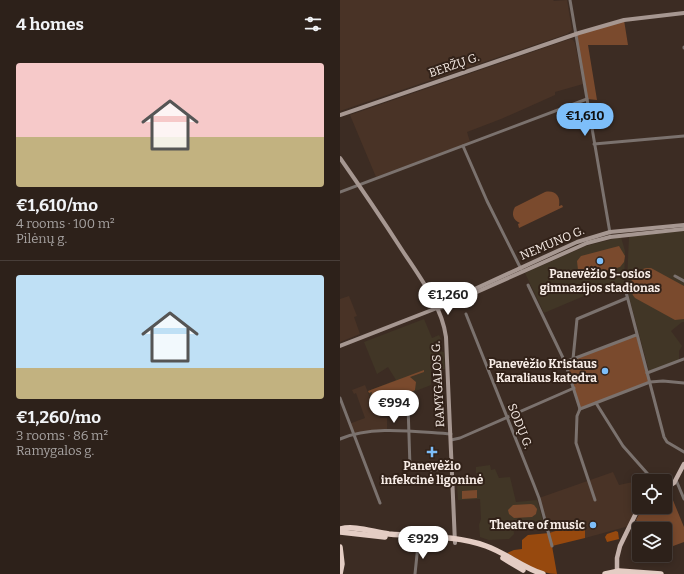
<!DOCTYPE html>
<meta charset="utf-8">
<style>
:root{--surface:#2d211a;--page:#392e27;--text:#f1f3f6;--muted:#a7a3a2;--line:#483e39;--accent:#7dbef9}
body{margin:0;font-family:Bitter,serif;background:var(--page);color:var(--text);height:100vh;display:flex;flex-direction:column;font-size:15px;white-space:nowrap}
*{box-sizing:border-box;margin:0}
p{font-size:13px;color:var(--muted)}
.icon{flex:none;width:22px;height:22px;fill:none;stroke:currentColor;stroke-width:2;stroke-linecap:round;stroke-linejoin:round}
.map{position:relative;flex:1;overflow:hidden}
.panel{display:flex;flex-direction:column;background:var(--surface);width:340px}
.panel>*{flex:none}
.controls{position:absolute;left:292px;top:474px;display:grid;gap:8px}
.controls a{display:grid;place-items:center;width:40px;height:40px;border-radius:4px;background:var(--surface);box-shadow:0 2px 10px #0003,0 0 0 1px var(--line);font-size:20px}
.price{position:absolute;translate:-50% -34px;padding:0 9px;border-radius:14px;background:#fff;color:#222;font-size:13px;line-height:26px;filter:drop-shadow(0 1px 2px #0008)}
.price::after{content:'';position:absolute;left:50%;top:24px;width:12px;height:9px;margin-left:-6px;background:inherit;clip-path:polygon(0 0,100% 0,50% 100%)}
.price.active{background:var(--accent);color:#111}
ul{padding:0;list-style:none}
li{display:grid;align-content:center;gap:8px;height:212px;padding:0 16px}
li+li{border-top:1px solid var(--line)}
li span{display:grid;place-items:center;height:124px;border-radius:4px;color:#555}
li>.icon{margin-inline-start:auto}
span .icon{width:72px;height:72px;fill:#fffc;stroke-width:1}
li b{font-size:17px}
h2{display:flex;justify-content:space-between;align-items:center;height:48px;padding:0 16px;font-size:17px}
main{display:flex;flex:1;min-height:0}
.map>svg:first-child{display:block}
.built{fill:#493326}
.education{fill:#413626}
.green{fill:#7a4a2d}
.forest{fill:#97490e}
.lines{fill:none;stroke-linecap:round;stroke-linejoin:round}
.street{stroke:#7b726e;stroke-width:3}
.secondary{stroke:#a69791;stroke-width:4}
.primary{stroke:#c6b3ac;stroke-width:4.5}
.highway{stroke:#e4cdc4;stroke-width:5.5}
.poi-dot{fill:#7dbef9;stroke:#322219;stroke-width:1.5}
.labels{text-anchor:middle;stroke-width:4;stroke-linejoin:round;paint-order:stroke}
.street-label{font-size:12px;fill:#f7ece6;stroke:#322219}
.poi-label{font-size:12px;font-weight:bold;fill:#f7ece6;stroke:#322219}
</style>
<main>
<section class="panel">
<h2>4 homes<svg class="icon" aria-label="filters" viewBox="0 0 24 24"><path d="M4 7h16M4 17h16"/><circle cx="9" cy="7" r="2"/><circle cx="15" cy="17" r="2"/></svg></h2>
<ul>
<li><span style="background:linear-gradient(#f6c9c9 60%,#c2b280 0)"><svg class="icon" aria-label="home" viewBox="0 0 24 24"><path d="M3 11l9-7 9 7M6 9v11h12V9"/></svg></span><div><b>€1,610/mo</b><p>4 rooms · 100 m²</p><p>Pilėnų g.</p></div></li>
<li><span style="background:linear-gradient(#bfe0f5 75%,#c2b280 0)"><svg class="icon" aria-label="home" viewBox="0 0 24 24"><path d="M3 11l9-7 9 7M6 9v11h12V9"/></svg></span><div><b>€1,260/mo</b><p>3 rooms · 86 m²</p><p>Ramygalos g.</p></div></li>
</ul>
</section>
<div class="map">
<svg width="344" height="574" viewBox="0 0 344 574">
<rect width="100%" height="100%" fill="#3c2c23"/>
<g class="built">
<path d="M 0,0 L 213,0 L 214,1 L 227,0 L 232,30 L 227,34 L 0,111 Z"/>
<path d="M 230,39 L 233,40 L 235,43 L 243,84 L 215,92 L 215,95 L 161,119 L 127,132 L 130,142 L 36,177 L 10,115 Z"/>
<path d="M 9,296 L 17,316 L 14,317 L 20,334 L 0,342 L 0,299 Z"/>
<path d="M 25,385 L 36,413 L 39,413 L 40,418 L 47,418 L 47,431 L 13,434 L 9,424 L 25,418 L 16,393 L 14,394 L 12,390 Z"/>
<path d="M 273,472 L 279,485 L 293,482 L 299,498 L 299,507 L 289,526 L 245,538 L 245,523 L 209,533 L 199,498 Z"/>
</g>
<g class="education">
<path d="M 344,231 L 344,322 L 342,322 L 331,331 L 342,346 L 339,351 L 339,360 L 309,371 L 289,297 L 287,283 L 289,236 Z"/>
<path d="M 281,237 L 285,251 L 284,289 L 244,296 L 204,313 L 185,273 L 246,246 Z"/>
<path d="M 84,319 L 92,338 L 99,335 L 101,339 L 93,342 L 97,351 L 104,352 L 105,369 L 91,370 L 91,385 L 63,396 L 60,401 L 53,406 L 52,414 L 40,416 L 39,413 L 36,413 L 28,391 L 56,380 L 48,367 L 37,374 L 24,342 Z"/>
<path d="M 150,465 L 151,470 L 155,469 L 159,478 L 170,477 L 176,502 L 197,500 L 203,521 L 173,523 L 174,534 L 169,539 L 149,540 L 140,537 L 139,525 L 141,519 L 140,499 L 118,500 L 117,485 L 135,483 L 135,482 L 139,479 L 139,473 L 136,473 L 136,467 Z"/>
</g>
<g class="green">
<path d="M 284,20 L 288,45 L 248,45 L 257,100 L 247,99 L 235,34 Z"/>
<path d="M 205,192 C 215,190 221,196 219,206 L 222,205 L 223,207 L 179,228 L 178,224 L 180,223 C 173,220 171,214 175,207 Z"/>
<path d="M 279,246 L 285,256 L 284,262 L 280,267 L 248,276 L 242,275 L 238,270 L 237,261 L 241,256 Z"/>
<path d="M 306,268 L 311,268 L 344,286 L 344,319 L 335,320 L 295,298 C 285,286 293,272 306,268 Z"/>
<path d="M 296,335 L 310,382 L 240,409 L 225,363 Z"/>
<path d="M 84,370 L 84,372 L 70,377 L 76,382 L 75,390 C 67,395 25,417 32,392 L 29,393 L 28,391 Z"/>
<path d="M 137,490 L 137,498 L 122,499 L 122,491 Z"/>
<path d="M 325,493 L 330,493 L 344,527 L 344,542 L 325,549 L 325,529 L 303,529 L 296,520 L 303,507 L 325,507 Z"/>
<path d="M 191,504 L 194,505 L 197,509 L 196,514 L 192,517 L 174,518 L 169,514 L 168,510 L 173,505 Z"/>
</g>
<g class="forest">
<path d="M 245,522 L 245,538 L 212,546 L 217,574 C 198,574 183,562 167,553 L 174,550 L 182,549 L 182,540 L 188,535 L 209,533 Z"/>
<path d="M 276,531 L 278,532 L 279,539 L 267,542 L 265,537 L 267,534 Z"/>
</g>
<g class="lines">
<g class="street">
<path d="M 230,0 L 270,233"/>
<path d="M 344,47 L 344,48"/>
<path d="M 254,144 L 344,136"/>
<path d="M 123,146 L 147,201 L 181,269"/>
<path d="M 0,192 L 247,99"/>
<path d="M 335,276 L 344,281"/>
<path d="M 188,285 L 225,362 L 240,409"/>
<path d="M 286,292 L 324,437 L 327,442 L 344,452"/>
<path d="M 126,314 L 194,485 L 199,498 L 212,546"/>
<path d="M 233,359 L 237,319 L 287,298"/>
<path d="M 225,362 L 296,335"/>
<path d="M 307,373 L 344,359"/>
<path d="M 0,398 L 40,503"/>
<path d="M 256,403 L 283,446 L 314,481"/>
<path d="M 68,405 L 70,467 L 89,470 L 112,469"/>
<path d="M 240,409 L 310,382 L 323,381 L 344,383"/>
<path d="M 240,409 L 237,416 L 236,443 L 255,500"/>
<path d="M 0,439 C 33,425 76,432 111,434"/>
<path d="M 111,440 L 120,438 L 234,388"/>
<path d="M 336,480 L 344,499"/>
<path d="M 75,574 L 78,545"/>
</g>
<g class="secondary">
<path d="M 0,115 L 239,33 L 284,20 L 344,13"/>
<path d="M 0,158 C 21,188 42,219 62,250 C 79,276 102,306 106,337 L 115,543"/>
<path d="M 97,308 L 102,304 L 237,242 L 270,232 L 344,225"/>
<path d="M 0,346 L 97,308 L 103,307 L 247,243 L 270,237 L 344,229"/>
</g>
<g class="primary">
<path d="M 325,489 L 334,483 L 344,464"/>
<path d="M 277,571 L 277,558 L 280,546 L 299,507"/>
</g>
<g class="highway">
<path d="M 0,529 C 15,525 33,532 49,534 C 80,537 115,535 146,546 C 166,553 183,568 203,574"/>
<path d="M 0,532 L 45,537"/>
<path d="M 0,547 L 2,564 L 0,574"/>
<path d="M 163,558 L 183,570"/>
<path d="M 265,574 L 279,571 L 321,574"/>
</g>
</g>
<g class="poi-dot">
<circle cx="260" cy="261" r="4"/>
<circle cx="265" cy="371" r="4"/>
<path d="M90 446h4v4h4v4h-4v4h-4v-4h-4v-4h4z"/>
<circle cx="253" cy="525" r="4"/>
</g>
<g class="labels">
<g class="street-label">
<text transform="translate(114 65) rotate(-19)" y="4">BERŽŲ G.</text>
<text transform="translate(212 243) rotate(-23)" y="4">NEMUNO G.</text>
<text transform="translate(98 384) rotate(-93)" y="4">RAMYGALOS G.</text>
<text transform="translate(180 426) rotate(68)" y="4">SODŲ G.</text>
</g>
<g class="poi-label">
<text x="260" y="278">Panevėžio 5-osios<tspan x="260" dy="14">gimnazijos stadionas</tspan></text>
<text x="257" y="368" text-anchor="end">Panevėžio Kristaus<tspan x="257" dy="14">Karaliaus katedra</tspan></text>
<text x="92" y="470">Panevėžio<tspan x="92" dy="14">infekcinė ligoninė</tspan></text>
<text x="245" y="529" text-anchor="end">Theatre of music</text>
</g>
</g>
</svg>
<div class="controls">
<a><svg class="icon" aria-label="locate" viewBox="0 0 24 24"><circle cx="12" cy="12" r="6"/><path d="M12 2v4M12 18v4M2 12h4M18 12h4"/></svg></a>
<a><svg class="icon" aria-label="layers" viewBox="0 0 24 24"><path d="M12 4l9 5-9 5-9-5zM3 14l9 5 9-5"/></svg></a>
</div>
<b class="price active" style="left:245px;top:137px">€1,610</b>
<b class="price" style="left:108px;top:316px">€1,260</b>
<b class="price" style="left:54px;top:424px">€994</b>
<b class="price" style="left:83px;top:560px">€929</b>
</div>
</main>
